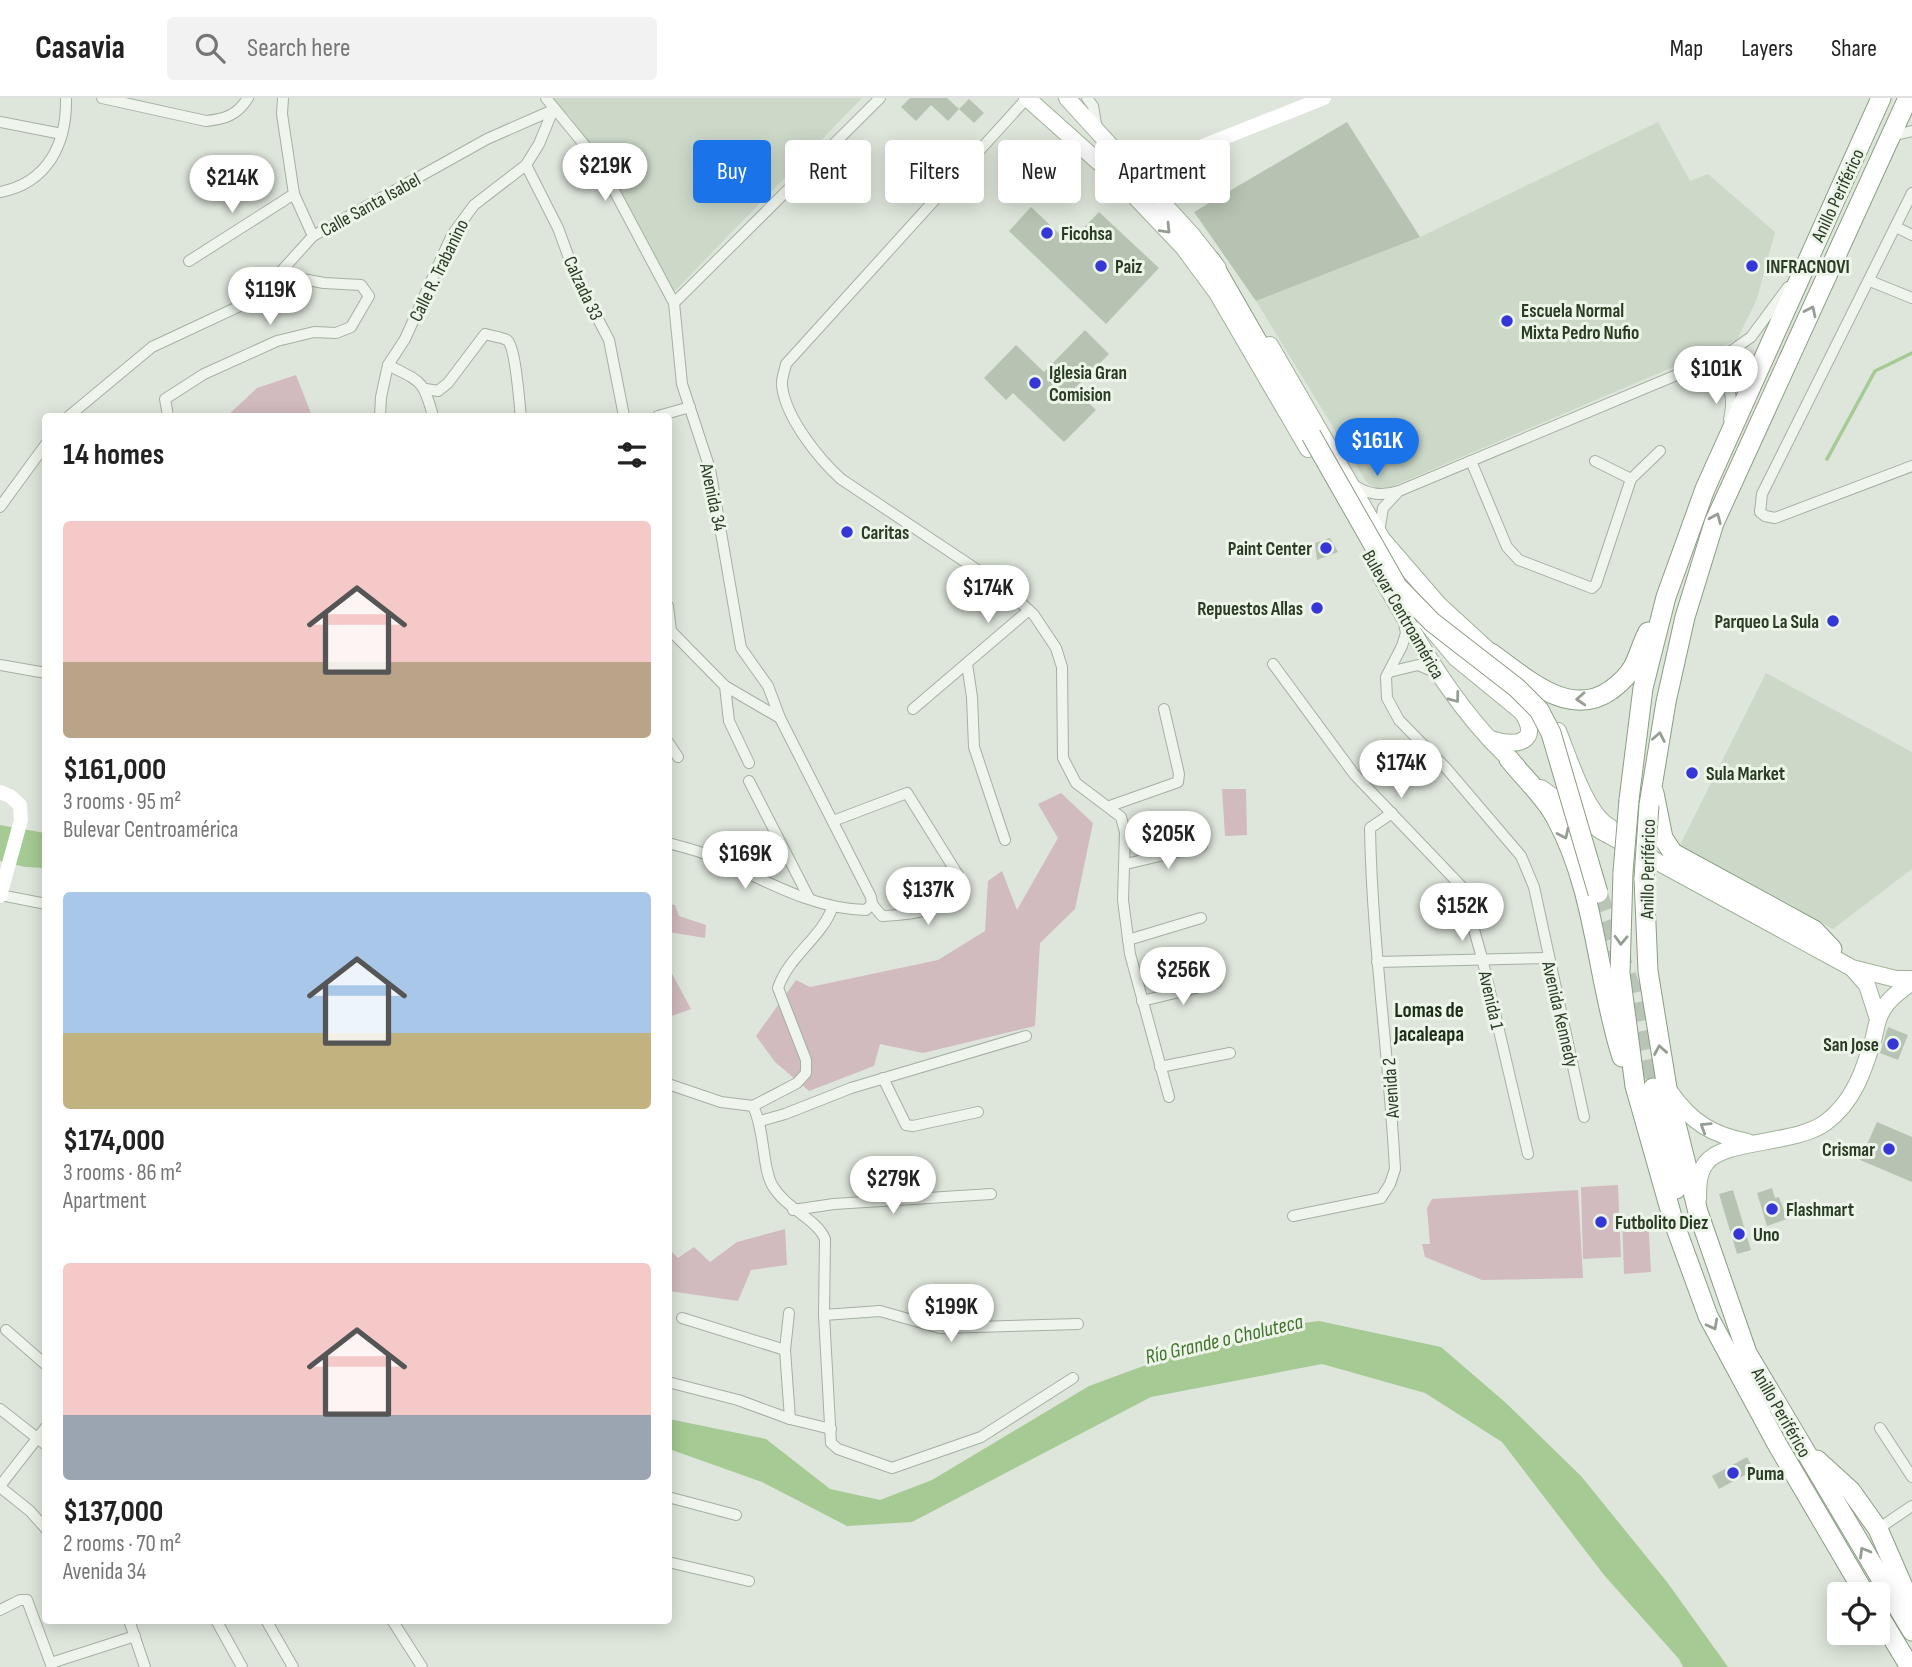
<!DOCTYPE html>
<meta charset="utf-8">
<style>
:root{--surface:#fff;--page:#f2f2f2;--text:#222;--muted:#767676;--line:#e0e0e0;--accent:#1a73e8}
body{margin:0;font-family:"Sofia Sans Condensed",sans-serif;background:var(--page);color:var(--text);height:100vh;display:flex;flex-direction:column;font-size:26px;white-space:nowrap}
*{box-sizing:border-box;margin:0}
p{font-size:23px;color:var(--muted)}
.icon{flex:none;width:38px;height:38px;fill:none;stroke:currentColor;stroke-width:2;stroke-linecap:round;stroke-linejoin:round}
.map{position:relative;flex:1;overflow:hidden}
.panel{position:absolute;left:42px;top:315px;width:630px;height:1211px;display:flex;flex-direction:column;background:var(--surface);border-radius:7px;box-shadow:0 4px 18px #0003}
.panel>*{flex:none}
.banner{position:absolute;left:693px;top:42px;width:665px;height:63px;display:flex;gap:14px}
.fabs{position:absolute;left:1827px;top:1484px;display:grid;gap:14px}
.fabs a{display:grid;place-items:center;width:63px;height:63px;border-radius:7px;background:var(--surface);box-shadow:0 4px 18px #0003;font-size:35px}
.price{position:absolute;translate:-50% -60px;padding:0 16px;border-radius:24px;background:#fff;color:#222;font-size:23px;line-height:46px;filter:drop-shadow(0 2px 4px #0008)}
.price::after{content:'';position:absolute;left:50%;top:42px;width:21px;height:16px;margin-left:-10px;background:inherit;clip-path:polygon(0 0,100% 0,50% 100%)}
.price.on{background:var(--accent);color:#fff}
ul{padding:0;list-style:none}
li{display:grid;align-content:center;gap:14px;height:371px;padding:0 21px}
li span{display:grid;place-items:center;height:217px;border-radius:7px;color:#555}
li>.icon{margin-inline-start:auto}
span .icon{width:126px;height:126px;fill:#fffc;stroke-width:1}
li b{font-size:30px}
h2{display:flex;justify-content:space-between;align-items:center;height:84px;padding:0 21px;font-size:30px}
.tag{padding:0 24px;border-radius:7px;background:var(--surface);box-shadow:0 4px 18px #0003;font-size:24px;line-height:63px}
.tag.on{background:var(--accent);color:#fff}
header{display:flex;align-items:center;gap:42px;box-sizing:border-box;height:98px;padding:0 35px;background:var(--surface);border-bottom:2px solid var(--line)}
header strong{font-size:33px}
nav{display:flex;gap:38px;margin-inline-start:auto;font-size:24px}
.search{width:490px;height:63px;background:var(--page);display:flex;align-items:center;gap:18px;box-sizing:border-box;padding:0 24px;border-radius:7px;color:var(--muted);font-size:26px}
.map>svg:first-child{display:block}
.built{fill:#ccd9c9}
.green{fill:#d1bbbe}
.water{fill:#a5ca93}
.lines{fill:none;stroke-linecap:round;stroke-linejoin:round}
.stream{stroke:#a5ca93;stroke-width:3.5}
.building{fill:#b6c3b2}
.highway-tunnel{stroke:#bac4b6;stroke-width:19;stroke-dasharray:19 10;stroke-linecap:butt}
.street-casing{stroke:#a4b0a0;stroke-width:12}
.primary-casing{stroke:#a0b399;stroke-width:18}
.highway-casing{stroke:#889e81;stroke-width:21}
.street{stroke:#eff5ed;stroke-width:10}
.secondary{stroke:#fff;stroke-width:14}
.primary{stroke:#fff;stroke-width:16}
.highway{stroke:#fff;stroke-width:19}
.highway-bridge-casing{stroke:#889e81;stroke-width:21;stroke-linecap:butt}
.highway-bridge{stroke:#fff;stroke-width:19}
.oneway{stroke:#949e92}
.poi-dot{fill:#3536d6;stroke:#edf4ea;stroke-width:2.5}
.labels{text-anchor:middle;stroke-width:6;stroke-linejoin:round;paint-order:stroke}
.street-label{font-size:19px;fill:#2a3d24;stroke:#edf4ea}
.poi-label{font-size:19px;font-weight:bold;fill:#2a3d24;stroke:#edf4ea;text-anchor:start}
.neighbourhood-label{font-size:21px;font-weight:bold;fill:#1b2d17;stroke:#edf4ea}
.water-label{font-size:21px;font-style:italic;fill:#41732c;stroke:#edf4ea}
</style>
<header>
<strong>Casavia</strong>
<div class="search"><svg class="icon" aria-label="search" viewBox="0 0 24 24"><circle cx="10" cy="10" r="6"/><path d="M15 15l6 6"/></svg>Search here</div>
<nav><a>Map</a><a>Layers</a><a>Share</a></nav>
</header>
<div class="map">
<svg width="1912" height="1569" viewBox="0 0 1912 1569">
<rect width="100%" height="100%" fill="#dee6db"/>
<g class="built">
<path d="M 552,0 L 862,0 L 673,195 L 606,69 L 570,19 Z"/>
<path d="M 1658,24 L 1690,83 L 1708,76 L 1775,134 L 1757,201 L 1737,242 L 1391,389 L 1377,390 L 1367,385 L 1256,203 L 1420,139 Z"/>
<path d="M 1766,575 L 1912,654 L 1912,771 L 1833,831 L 1680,747 Z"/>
</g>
<g class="green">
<path d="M 296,277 L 312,318 L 227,318 L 257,290 Z"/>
<path d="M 1222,691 L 1246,691 L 1247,737 L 1225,738 Z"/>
<path d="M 1061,695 L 1093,725 L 1075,811 L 1040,845 L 1035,928 L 923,955 L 880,946 L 874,968 L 809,993 L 775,964 L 756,938 L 796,882 L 810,889 L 938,862 L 985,833 L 988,783 L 1002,773 L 1017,812 L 1058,740 L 1038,706 Z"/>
<path d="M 669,806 L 675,807 L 679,818 L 706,827 L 705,840 L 669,834 Z"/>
<path d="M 669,870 L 691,911 L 669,919 L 668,919 Z"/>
<path d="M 1618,1087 L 1621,1159 L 1583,1161 L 1581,1089 Z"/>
<path d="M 1578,1092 L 1583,1180 L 1482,1182 L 1425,1159 L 1422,1146 L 1430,1146 L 1427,1110 L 1432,1101 Z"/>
<path d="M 1648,1119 L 1651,1174 L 1624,1176 L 1622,1120 Z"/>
<path d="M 785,1131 L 787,1167 L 751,1172 L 738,1203 L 669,1193 L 669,1151 L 678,1160 L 694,1149 L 710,1164 L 737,1144 Z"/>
</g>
<g class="water">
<path d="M 0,727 L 45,735 L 45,770 L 25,769 L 0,763 Z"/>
<path d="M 1319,1223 L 1441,1249 L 1506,1305 L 1581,1378 L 1667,1484 L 1728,1569 L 1683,1569 L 1679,1561 L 1604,1477 L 1502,1344 L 1425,1295 L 1322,1266 L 1151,1299 L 912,1424 L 847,1428 L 762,1384 L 669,1351 L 669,1321 L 766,1341 L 830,1391 L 880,1402 L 932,1382 L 1089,1288 L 1236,1234 Z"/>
</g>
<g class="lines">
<path class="stream" d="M 1827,361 L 1875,273 L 1912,255"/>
</g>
<g class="building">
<path d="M 910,0 L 947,0 L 959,11 L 948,23 L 931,7 L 916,23 L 901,9 Z"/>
<path d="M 969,1 L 984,15 L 974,25 L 959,11 Z"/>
<path d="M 1347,24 L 1420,139 L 1256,203 L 1194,114 L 1216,101 L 1199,74 L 1176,89 L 1168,76 L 1178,70 L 1183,72 L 1202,59 L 1226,95 Z"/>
<path d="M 1031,109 L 1069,145 L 1099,114 L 1159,170 L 1106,226 L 1009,133 Z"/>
<path d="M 1085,232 L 1109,256 L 1074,291 L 1096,312 L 1064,344 L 1013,295 L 1006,302 L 984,280 L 1016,247 L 1044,274 Z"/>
<path d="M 1330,440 L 1338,454 L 1317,462 L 1315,445 Z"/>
<path d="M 1888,929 L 1908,937 L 1898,962 L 1880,955 Z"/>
<path d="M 1877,1024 L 1912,1039 L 1912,1084 L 1860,1062 Z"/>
<path d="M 1772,1090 L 1775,1100 L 1779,1099 L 1787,1121 L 1767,1128 L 1757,1095 Z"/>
<path d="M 1733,1092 L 1751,1152 L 1737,1156 L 1719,1096 Z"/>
<path d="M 1747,1359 L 1754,1372 L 1719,1391 L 1712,1378 Z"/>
</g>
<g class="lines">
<path class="highway-tunnel" d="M 1598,795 L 1631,890 L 1653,990"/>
<defs>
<g id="street">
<path d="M 102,0 L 206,23 C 226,21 237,17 248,0"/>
<path d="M 283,0 L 282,16 L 294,96 L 313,138"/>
<path d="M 546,0 L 600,66 L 674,205 L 682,286 L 710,371 L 741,550 L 768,588 L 780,620 L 871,799 L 872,806"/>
<path d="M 1027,0 L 786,266 C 785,272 781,281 782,288 C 786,320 818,360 841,381 L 1006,491 L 1034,517 L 1056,550 L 1062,569 L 1063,660 L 1076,685 L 1121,719 L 1125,734 L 1123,802 L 1130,856 L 1169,999"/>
<path d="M 1087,0 L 1093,8 L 1097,32"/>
<path d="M 0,24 L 62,36"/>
<path d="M 1891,38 L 1912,33"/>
<path d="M 526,67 L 558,130 L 576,179 L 609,242 L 624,318"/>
<path d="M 0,94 C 48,85 67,45 66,0"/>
<path d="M 1912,95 L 1762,396 L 1760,414 L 1765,418 L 1775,420 L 1912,368"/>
<path d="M 1896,129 L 1912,137"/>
<path d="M 189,163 L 294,96"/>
<path d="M 1870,183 L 1912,200"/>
<path d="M 674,205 L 880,0"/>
<path d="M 388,267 C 421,284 423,281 433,318"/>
<path d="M 1687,276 C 1722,275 1737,285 1729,321"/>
<path d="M 426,291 L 438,293 L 448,285 L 485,236 C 491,238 501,239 507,242 C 516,249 519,305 521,318"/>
<path d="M 69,318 L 152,249 L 257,200 L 313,138 L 487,41 L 553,12"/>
<path d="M 168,318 L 165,301 L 204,276 L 277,243 L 314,234 L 336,235 L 351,229 L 369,198 L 361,187 L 324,185 L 281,177"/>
<path d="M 380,318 L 381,299 L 388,267 L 405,241 L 452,137 L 474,107 L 526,67 L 539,46 L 553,12"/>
<path d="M 658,318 L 690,309"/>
<path d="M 1471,363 L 1507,449 L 1519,462 L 1592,490 L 1596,486 L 1631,381 L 1660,353"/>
<path d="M 1595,363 L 1631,381"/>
<path d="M 1352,386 C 1367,396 1381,399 1399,393 L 1727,256 L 1751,239 L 1788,189"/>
<path d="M 0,409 L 46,346"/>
<path d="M 1379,435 L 1383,410 L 1397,395"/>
<path d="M 668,508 L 671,533 L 725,588 L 780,620"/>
<path d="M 1404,525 L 1406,535 L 1402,548 L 1386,579 L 1387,600 L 1399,622 L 1446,670 L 1521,758 L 1534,789 L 1584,1019"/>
<path d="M 967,566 L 972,599 L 974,649 L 1005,742"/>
<path d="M 1273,566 L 1354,676 L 1462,789 L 1482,860 L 1528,1056"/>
<path d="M 0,567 L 46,575"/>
<path d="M 1389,574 L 1418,567 L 1437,575"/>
<path d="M 725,588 L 729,623 L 749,665"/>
<path d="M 913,611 L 1029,512"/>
<path d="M 668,644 L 678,659"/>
<path d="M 749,683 L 809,800"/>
<path d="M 1110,708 L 1178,684 L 1179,676 L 1164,611"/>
<path d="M 833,723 L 907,695 L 958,777 C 957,813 910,817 882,818 L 872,806"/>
<path d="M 668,745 C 682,749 697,752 710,758 C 760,779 810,811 866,812 L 872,806"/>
<path d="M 1126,766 L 1202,748"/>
<path d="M 0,797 L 46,806"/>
<path d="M 1128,842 L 1201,820"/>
<path d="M 1377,864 L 1548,860"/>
<path d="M 1142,903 L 1216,885"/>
<path d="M 1160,969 L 1230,955"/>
<path d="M 883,980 L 906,1027 L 913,1028 L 978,1014"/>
<path d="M 668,986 L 721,1004 L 753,1008 L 797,985 L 806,975 L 806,962 L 778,890 C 789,857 822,840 833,808"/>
<path d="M 753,1008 C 765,1033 762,1068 772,1087 C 786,1111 817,1121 825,1141 L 824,1217 L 831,1345 L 838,1351 L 892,1370 L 981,1339 L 1073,1280"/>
<path d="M 760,1023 L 785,1016 L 851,990 L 1026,938"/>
<path d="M 793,1112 L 834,1106 L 991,1096"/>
<path d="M 1293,1118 L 1381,1100 L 1390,1086 L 1395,1071 C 1389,957 1372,844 1370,730 L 1392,715"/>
<path d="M 789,1215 L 785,1252 L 790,1321"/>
<path d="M 824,1217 L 880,1213 L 940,1230 L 1078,1226"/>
<path d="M 682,1220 L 785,1252"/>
<path d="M 6,1232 L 46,1267"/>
<path d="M 668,1284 L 738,1302 L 790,1321 L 831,1331"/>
<path d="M 0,1311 L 46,1347"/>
<path d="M 1880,1330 L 1912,1379"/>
<path d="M 0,1388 L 46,1329"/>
<path d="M 0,1389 L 30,1413 L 46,1431"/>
<path d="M 668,1399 L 736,1417"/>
<path d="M 1878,1431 L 1912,1408"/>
<path d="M 668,1464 L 749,1483"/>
<path d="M 0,1512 L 20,1502 L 27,1502 L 52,1569"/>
<path d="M 129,1522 L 145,1569"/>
<path d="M 216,1522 L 242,1569"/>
<path d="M 266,1522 L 293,1569"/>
<path d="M 392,1522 L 422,1569"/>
<path d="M 51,1565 L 135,1538"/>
</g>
<g id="primary">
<path d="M 1027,0 L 1122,85 L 1183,149 L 1217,195 L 1308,351"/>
<path d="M 1067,0 L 1192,137 L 1218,170"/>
<path d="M 1270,247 L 1382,441 L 1439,507 L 1500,563"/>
<path d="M 1380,477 C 1419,545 1457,615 1517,668"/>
<path d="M 1425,523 L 1456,560 L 1522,614 C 1542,644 1516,650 1491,641"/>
<path d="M 1558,633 C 1568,657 1586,717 1610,729"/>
<path d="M 1541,690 L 1601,733 L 1852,870 L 1896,881 L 1912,881"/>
<path d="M 1853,871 L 1867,887 L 1878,921"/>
<path d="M 1670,994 C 1691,1024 1712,1037 1748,1044"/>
<path d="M 1698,1101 C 1698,1089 1698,1075 1706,1065 C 1724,1041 1794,1047 1825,1025 C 1854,1004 1864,972 1874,939 C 1876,930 1877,921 1882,913 C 1888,901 1901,892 1912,884"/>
</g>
<g id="highway">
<path d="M 1211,163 L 1311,337"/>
<path d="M 1491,555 C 1525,579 1569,622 1611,592 C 1619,586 1628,578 1633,569 C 1639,558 1642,545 1648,534"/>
<path d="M 1509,661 C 1524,680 1545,699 1556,720 C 1596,793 1597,882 1622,959"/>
<path d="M 1654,695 L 1663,740 L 1673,755 L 1814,832 L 1832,851"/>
<path d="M 1629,702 L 1643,590 L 1666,499 L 1705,391 L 1881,0"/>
<path d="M 1649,707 L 1666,604 L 1685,519 L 1714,425 L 1908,0"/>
<path d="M 1623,774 L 1620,875 L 1635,988 L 1673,1122 L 1708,1218 L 1777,1346 L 1865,1496"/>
<path d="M 1644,780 L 1648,873 L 1667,990 L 1698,1114 L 1747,1255 L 1912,1533"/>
<path d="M 1653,990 L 1676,1091"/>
<path d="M 1817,1362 L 1851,1393 L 1878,1431 L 1912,1509"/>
<path d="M 1878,1516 L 1910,1569"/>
</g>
</defs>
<use href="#street" class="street-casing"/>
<use href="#primary" class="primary-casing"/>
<use href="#highway" class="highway-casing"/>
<use href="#street" class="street"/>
<g class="secondary">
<path d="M 1130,69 L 1155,67 L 1324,0"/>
<path d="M 0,694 L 10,698 L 20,707 L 21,722 L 0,798"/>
</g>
<use href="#primary" class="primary"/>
<use href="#highway" class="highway"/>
<defs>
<g id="highway-bridge">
<path d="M 1311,337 L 1397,488 L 1432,524 L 1517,590 L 1539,612 L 1551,635 L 1598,795"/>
<path d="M 1623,774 L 1629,702"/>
<path d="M 1644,780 L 1649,707"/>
</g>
</defs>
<use href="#highway-bridge" class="highway-bridge-casing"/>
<use href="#highway-bridge" class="highway-bridge"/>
</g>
<defs><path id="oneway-chevron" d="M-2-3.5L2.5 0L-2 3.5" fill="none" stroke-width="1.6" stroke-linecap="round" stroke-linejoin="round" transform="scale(1.75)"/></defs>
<g class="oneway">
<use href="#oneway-chevron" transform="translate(1166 131) rotate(46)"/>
<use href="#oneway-chevron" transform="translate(1811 213) rotate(-65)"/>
<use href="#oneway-chevron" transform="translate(1716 420) rotate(-67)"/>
<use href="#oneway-chevron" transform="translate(1455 600) rotate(53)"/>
<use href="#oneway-chevron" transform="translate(1581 601) rotate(177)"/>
<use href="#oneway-chevron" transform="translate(1659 639) rotate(-79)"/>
<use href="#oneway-chevron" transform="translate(1564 736) rotate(65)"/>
<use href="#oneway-chevron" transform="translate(1621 842) rotate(92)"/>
<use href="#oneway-chevron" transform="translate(1660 952) rotate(-100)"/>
<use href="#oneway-chevron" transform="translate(1705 1029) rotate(-148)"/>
<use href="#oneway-chevron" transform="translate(1713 1227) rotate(62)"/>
<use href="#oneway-chevron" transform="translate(1864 1454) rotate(-120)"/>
</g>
<g class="poi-dot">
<circle cx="1047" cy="135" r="7"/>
<circle cx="1101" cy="168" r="7"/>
<circle cx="1752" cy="168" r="7"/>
<circle cx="1507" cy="223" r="7"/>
<circle cx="1035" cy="285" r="7"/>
<circle cx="847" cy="434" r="7"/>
<circle cx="1326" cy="450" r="7"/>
<circle cx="1317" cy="510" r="7"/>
<circle cx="1833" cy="523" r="7"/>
<circle cx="1692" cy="675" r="7"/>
<circle cx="1893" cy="946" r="7"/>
<circle cx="1889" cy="1051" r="7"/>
<circle cx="1772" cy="1111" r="7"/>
<circle cx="1601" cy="1124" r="7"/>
<circle cx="1739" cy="1136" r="7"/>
<circle cx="1733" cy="1375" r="7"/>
</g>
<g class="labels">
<g class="street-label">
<text transform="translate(1837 97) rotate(-65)" y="7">Anillo Periférico</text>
<text transform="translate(370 106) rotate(-29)" y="7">Calle Santa Isabel</text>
<text transform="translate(438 172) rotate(-64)" y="7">Calle R. Trabanino</text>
<text transform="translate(584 190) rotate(65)" y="7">Calzada 33</text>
<text transform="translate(714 399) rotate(78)" y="7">Avenida 34</text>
<text transform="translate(1404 516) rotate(60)" y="7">Bulevar Centroamérica</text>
<text transform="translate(1647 771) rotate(-89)" y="7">Anillo Periférico</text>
<text transform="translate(1492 902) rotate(77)" y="7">Avenida 1</text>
<text transform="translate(1561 916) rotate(77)" y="7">Avenida Kennedy</text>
<text transform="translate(1390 990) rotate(-94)" y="7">Avenida 2</text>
<text transform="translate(1782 1314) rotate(60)" y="7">Anillo Periférico</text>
</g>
<g class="poi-label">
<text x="1061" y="142">Ficohsa</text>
<text x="1115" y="175">Paiz</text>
<text x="1766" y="175">INFRACNOVI</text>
<text x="1521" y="219">Escuela Normal<tspan x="1521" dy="22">Mixta Pedro Nufio</tspan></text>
<text x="1049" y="281">Iglesia Gran<tspan x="1049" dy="22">Comision</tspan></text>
<text x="861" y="441">Caritas</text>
<text x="1312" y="457" text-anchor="end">Paint Center</text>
<text x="1303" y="517" text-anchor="end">Repuestos Allas</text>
<text x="1819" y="530" text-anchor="end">Parqueo La Sula</text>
<text x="1706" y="682">Sula Market</text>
<text x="1879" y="953" text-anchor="end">San Jose</text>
<text x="1875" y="1058" text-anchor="end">Crismar</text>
<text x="1786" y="1118">Flashmart</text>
<text x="1615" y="1131">Futbolito Diez</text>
<text x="1753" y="1143">Uno</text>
<text x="1747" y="1382">Puma</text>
</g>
<g class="neighbourhood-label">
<text x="1429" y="919">Lomas de<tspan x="1429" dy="24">Jacaleapa</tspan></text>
</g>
<g class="water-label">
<text transform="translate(1224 1241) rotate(-13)" y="7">Río Grande o Choluteca</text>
</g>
</g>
</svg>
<div class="fabs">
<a><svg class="icon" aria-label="locate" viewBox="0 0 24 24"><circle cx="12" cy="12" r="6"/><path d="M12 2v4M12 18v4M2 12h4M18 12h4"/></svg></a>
</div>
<b class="price" style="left:605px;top:105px">$219K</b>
<b class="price" style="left:232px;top:117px">$214K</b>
<b class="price" style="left:270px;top:229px">$119K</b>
<b class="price" style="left:1716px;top:308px">$101K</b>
<b class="price on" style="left:1377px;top:380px">$161K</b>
<b class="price" style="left:988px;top:527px">$174K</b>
<b class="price" style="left:1401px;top:702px">$174K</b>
<b class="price" style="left:1168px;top:773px">$205K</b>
<b class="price" style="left:745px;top:793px">$169K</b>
<b class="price" style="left:928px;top:829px">$137K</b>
<b class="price" style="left:1462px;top:845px">$152K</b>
<b class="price" style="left:1183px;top:909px">$256K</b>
<b class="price" style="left:893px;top:1118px">$279K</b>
<b class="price" style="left:951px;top:1246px">$199K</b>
<div class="banner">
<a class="tag on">Buy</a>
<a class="tag">Rent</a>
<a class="tag">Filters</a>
<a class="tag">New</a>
<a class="tag">Apartment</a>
</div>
<section class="panel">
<h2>14 homes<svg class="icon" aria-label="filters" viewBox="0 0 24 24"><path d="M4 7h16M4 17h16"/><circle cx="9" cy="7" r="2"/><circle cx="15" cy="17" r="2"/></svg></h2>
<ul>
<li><span style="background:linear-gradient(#f6c9c9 65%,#b9a48a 0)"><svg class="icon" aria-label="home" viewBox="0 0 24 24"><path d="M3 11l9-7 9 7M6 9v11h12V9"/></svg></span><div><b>$161,000</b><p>3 rooms · 95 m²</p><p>Bulevar Centroamérica</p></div></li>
<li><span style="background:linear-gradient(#a9c7e8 65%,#c2b280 0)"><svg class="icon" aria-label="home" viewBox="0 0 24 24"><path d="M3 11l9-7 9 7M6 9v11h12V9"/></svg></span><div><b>$174,000</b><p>3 rooms · 86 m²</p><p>Apartment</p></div></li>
<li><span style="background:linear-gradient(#f6c9c9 70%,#9aa5b1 0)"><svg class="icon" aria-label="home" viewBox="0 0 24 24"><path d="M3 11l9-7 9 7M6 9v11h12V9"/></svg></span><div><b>$137,000</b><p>2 rooms · 70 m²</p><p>Avenida 34</p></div></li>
</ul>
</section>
</div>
